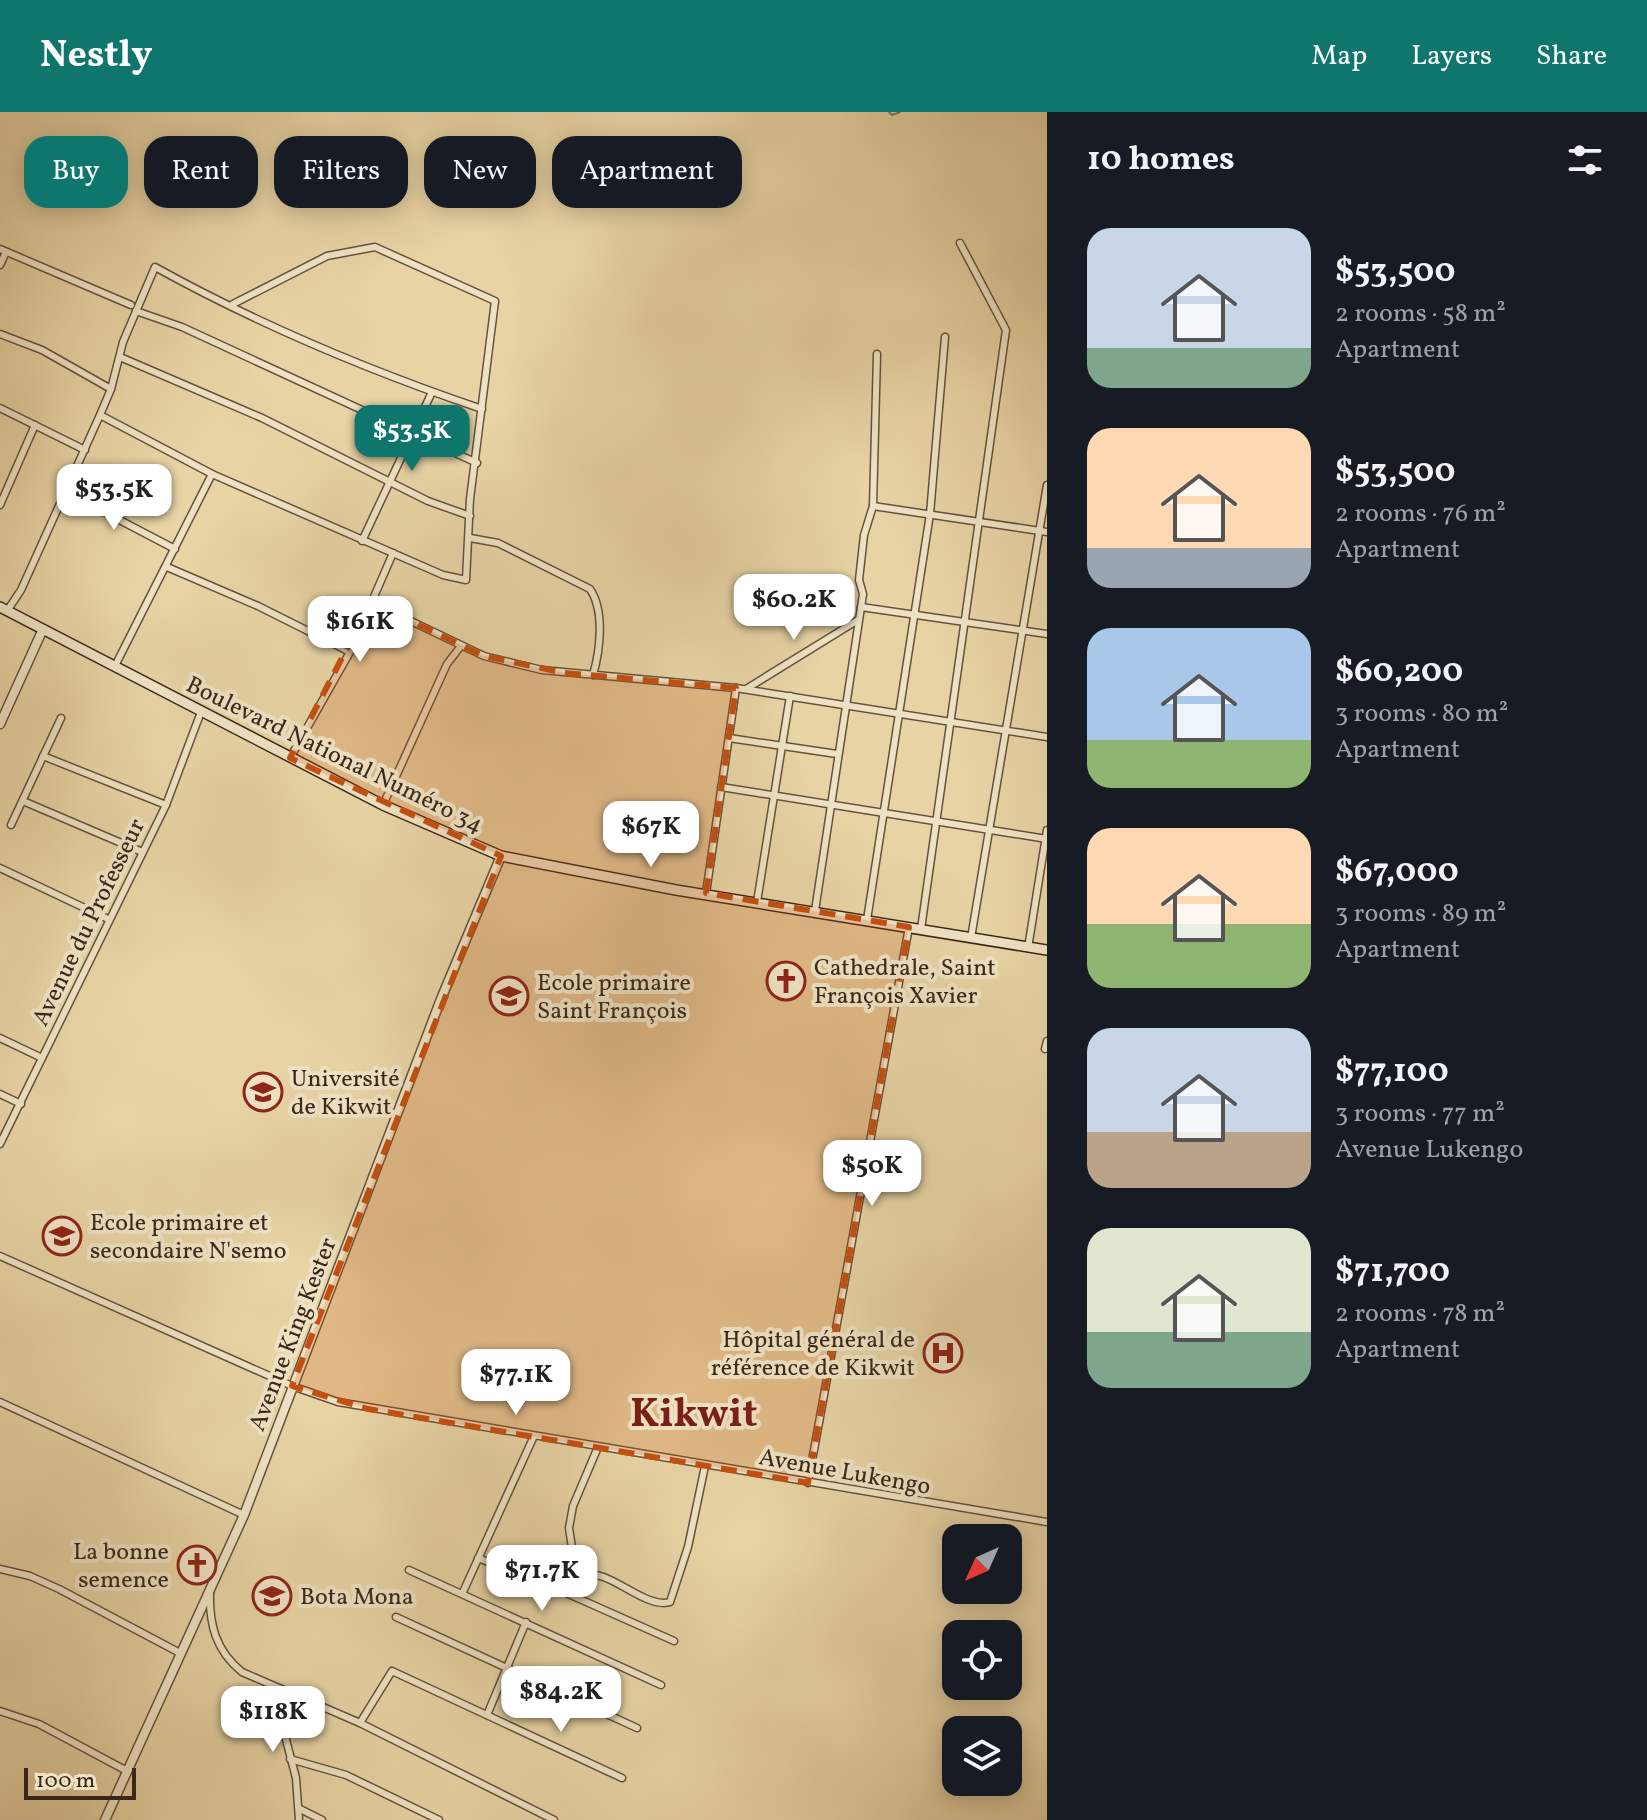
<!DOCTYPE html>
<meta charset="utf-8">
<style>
:root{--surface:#171b24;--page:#20242c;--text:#f1f3f6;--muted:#9ea1a6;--accent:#0f766e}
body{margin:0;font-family:Vollkorn,serif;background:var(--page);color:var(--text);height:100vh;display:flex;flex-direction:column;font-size:30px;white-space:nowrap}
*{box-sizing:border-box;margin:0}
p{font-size:26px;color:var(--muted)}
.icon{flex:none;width:44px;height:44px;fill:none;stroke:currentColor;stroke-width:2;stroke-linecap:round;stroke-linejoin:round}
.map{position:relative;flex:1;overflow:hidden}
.side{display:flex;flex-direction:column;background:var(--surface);width:600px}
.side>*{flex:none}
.guide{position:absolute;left:24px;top:24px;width:760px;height:72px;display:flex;gap:16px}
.needle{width:52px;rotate:225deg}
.buttons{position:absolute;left:942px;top:1412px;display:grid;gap:16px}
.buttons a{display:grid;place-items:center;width:80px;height:80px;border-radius:16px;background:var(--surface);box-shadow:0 4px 20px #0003;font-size:40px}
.scale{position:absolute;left:24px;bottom:20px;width:112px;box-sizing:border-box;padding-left:8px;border:4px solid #3a2719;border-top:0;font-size:22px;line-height:28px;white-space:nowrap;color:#3a2719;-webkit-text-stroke:6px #efe2c4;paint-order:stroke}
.price{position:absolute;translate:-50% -68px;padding:0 18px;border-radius:16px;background:#fff;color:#222;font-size:26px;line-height:52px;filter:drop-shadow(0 2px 4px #0008)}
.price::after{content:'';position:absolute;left:50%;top:48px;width:24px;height:18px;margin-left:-12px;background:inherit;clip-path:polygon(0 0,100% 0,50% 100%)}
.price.on{background:var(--accent);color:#fff}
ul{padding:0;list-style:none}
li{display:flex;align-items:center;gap:24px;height:200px;padding:0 40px}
li span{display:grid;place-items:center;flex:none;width:224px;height:160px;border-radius:24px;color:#555}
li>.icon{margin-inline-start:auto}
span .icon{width:96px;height:96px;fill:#fffc;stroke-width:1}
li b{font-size:34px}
h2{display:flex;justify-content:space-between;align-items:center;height:96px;padding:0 40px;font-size:34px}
.pill{padding:0 28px;border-radius:24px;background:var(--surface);box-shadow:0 4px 20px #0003;font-size:28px;line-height:72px}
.pill.on{background:var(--accent);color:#fff}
header{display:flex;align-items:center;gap:48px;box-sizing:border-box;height:112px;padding:0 40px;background:var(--accent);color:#fff}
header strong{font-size:38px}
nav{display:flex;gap:44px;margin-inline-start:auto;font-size:28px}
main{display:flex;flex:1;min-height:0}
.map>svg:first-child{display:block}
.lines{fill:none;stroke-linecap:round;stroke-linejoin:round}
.stream{stroke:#727d71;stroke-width:2}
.minor-casing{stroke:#65523c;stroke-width:9}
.tertiary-casing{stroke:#65523c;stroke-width:11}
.secondary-casing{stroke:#3a2719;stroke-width:12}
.minor{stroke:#efe2c4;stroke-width:6}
.tertiary{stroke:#efe2c4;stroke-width:8}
.secondary{stroke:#efe2c4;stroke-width:9}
.marked{fill:#c54f0f;fill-opacity:0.2;stroke:#c54f0f;stroke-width:6;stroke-dasharray:16 10;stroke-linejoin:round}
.labels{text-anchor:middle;stroke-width:8;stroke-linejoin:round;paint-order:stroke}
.street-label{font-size:24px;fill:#3a2719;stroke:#efe2c4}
.poi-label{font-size:24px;fill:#3a2719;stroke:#efe2c4;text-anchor:start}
.town-label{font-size:40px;font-weight:bold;fill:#7a1f14;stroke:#efe2c4}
</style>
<header>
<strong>Nestly</strong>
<nav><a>Map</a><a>Layers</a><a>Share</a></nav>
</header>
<main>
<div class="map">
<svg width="1047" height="1708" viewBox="0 0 1047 1708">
<rect width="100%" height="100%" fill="#e7d3a4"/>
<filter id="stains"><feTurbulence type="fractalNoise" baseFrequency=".0025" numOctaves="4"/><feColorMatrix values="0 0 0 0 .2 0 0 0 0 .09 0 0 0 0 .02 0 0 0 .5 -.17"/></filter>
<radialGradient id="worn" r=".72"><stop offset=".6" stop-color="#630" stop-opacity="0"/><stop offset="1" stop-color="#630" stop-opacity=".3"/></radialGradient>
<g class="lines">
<path class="stream" d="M 889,0 L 892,3 L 900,0"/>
<defs>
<g id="minor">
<path d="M 0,137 L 131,193"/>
<path d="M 0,153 L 6,140"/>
<path d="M 136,199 L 182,215 L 477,351"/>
<path d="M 0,222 L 42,238 L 111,277"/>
<path d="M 120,245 L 262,306 L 428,389 L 470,404"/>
<path d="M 0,296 L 85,338"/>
<path d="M 100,303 L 212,362 L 443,463 L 466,468 L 470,387 L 495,189 L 375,135 L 327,144 L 233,192"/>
<path d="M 66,380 L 175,437"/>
<path d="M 0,393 L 35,313"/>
<path d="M 873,394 L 1047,420"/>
<path d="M 470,426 L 498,431 L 590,477 C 605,499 600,539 593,563"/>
<path d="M 362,429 L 432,280"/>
<path d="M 167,455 L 258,494 L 350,540"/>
<path d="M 371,490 L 484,544 L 542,558 L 736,576 L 1047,625"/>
<path d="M 861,495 L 1047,522"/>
<path d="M 7,499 L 21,478 L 100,303 L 111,277 L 123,230 L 155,155 C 258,212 370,259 482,297"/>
<path d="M 115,554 L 212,362"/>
<path d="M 746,577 L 858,508"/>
<path d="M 729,626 L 837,642"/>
<path d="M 43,644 L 166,693"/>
<path d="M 290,646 L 350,540 L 393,441"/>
<path d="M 721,675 L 1047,727"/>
<path d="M 23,689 L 140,739"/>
<path d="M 383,693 L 447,552 L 461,534"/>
<path d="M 11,713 L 61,606"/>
<path d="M 0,756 L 108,807"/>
<path d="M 706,781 L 736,576"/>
<path d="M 757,790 L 790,584"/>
<path d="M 815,799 L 863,482 L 859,468 L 864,423 L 873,394 L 877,242"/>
<path d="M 867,808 L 930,402 L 945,225"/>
<path d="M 921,817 L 1006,218 L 960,131"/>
<path d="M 971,826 L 1047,373"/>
<path d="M 1028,836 L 1047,718"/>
<path d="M 0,926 L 42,946"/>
<path d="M 1045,937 L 1047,929"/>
<path d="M 0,982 L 21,992"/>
<path d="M 0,1032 L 166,693 L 201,600"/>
<path d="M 0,1144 L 292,1274 L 338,1290 L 1047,1410"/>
<path d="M 0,1290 L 244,1403"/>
<path d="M 808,1371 L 909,815"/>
<path d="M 478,1446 L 546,1472 L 674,1529"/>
<path d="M 0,1457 L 30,1464 L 59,1477 L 180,1541"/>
<path d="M 409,1458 L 661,1573"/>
<path d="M 578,1474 L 583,1465 C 605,1452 644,1498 670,1490 L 688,1435 L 705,1354"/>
<path d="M 578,1475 L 569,1416 L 573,1394 L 598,1335"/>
<path d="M 210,1480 C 209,1513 216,1539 242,1560 L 360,1611 L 554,1708"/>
<path d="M 463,1480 L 534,1324"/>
<path d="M 396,1505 L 637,1616"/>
<path d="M 272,1574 L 296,1666 L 299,1708"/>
<path d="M 0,1599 L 39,1612 L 127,1659"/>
<path d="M 487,1603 L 526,1510"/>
<path d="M 360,1611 L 392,1559 L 622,1666"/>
<path d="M 290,1647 L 346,1663 L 439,1708"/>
<path d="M 300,1697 L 322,1708"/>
</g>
<g id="tertiary">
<path d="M 0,612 L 43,517"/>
<path d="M 105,1708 L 244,1403 L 441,887 L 501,744"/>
</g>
<path id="secondary" d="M 0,495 L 383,693 L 501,744 L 676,778 L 1047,838"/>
</defs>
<use href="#minor" class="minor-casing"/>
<use href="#tertiary" class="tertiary-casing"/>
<use href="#secondary" class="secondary-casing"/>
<use href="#minor" class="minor"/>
<use href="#tertiary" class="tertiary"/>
<use href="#secondary" class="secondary"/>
</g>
<path class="marked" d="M 371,490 L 484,544 L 565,561 L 736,576 L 706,781 L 909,815 L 808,1371 L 368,1297 L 292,1274 L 501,744 L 290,646 Z"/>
<defs>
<symbol id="church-ring" viewBox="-11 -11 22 22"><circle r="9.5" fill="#efe2c4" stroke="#8f2418" stroke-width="1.5"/><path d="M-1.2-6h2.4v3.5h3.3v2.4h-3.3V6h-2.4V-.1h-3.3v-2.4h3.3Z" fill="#8f2418"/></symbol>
<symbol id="school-ring" viewBox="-11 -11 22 22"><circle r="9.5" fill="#efe2c4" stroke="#8f2418" stroke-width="1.5"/><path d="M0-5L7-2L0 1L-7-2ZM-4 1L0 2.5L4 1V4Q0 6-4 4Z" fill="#8f2418"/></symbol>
<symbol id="university-ring" viewBox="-11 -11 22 22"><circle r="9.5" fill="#efe2c4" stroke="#8f2418" stroke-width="1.5"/><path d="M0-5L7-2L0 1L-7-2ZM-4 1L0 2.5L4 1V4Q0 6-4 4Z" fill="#8f2418"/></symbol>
<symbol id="hospital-ring" viewBox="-11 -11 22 22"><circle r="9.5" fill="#efe2c4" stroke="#8f2418" stroke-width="1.5"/><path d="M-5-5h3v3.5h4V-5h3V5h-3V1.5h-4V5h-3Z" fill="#8f2418"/></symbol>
</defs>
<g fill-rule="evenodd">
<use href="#church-ring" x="764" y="847" width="44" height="44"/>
<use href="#school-ring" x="487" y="862" width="44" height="44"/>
<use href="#university-ring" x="241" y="958" width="44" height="44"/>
<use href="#university-ring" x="40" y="1102" width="44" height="44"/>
<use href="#hospital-ring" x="921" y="1219" width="44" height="44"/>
<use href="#church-ring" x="175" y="1431" width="44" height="44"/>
<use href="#university-ring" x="250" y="1462" width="44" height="44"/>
</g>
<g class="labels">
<g class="street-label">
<text transform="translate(335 642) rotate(26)" y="8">Boulevard National Numéro 34</text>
<text transform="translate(88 810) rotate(-64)" y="8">Avenue du Professeur</text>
<text transform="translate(292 1222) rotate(-69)" y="8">Avenue King Kester</text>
<text transform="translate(845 1359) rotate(10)" y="8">Avenue Lukengo</text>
</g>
<g class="poi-label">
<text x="814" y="863">Cathedrale, Saint<tspan x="814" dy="28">François Xavier</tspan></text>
<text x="537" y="878">Ecole primaire<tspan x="537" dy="28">Saint François</tspan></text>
<text x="291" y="974">Université<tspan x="291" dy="28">de Kikwit</tspan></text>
<text x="90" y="1118">Ecole primaire et<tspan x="90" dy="28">secondaire N'semo</tspan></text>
<text x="915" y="1235" text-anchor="end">Hôpital général de<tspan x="915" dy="28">référence de Kikwit</tspan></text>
<text x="169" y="1447" text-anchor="end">La bonne<tspan x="169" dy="28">semence</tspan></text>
<text x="300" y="1492">Bota Mona</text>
</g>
<g class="town-label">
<text x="694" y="1314">Kikwit</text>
</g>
</g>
<rect width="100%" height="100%" filter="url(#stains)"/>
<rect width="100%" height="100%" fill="url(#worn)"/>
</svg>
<div class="buttons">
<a><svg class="needle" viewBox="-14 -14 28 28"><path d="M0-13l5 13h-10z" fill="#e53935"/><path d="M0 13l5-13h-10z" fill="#9ea1a6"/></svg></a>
<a><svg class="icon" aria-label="locate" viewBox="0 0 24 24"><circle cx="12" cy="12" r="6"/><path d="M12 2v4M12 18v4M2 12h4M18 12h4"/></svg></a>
<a><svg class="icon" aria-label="layers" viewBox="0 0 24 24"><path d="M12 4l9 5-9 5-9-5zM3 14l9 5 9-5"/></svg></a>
</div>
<div class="scale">100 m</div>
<b class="price on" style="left:412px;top:361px">$53.5K</b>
<b class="price" style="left:114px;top:420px">$53.5K</b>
<b class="price" style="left:794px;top:530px">$60.2K</b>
<b class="price" style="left:360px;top:552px">$161K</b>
<b class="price" style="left:651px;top:757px">$67K</b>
<b class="price" style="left:872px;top:1096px">$50K</b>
<b class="price" style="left:516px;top:1305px">$77.1K</b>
<b class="price" style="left:542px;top:1501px">$71.7K</b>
<b class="price" style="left:561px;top:1622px">$84.2K</b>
<b class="price" style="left:273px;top:1642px">$118K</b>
<div class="guide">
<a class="pill on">Buy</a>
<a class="pill">Rent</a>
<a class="pill">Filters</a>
<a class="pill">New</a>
<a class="pill">Apartment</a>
</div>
</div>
<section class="side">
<h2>10 homes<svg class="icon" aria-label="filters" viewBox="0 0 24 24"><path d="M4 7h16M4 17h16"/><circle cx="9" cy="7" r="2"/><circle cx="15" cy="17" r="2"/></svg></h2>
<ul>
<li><span style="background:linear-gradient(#c9d6e8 75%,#7fa58c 0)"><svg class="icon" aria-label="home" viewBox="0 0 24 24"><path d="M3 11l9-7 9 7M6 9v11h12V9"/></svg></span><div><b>$53,500</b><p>2 rooms · 58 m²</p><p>Apartment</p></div></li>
<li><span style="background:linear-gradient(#ffd9b3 75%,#9aa5b1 0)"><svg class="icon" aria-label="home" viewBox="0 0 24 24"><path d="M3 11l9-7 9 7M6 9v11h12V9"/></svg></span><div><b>$53,500</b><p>2 rooms · 76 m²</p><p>Apartment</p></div></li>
<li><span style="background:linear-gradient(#a9c7e8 70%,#8fb573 0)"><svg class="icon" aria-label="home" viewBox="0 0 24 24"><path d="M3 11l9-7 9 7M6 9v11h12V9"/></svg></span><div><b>$60,200</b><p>3 rooms · 80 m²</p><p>Apartment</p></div></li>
<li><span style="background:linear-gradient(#ffd9b3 60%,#8fb573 0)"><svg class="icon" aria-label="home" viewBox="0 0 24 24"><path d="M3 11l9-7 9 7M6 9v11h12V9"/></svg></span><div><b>$67,000</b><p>3 rooms · 89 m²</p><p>Apartment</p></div></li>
<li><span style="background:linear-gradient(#c9d6e8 65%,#b9a48a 0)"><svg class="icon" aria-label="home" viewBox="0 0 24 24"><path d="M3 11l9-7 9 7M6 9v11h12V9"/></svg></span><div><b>$77,100</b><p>3 rooms · 77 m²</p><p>Avenue Lukengo</p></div></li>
<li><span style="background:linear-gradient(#dfe7d0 65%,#7fa58c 0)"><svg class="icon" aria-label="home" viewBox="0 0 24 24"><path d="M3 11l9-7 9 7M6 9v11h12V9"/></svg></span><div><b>$71,700</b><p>2 rooms · 78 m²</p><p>Apartment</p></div></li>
</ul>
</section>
</main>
